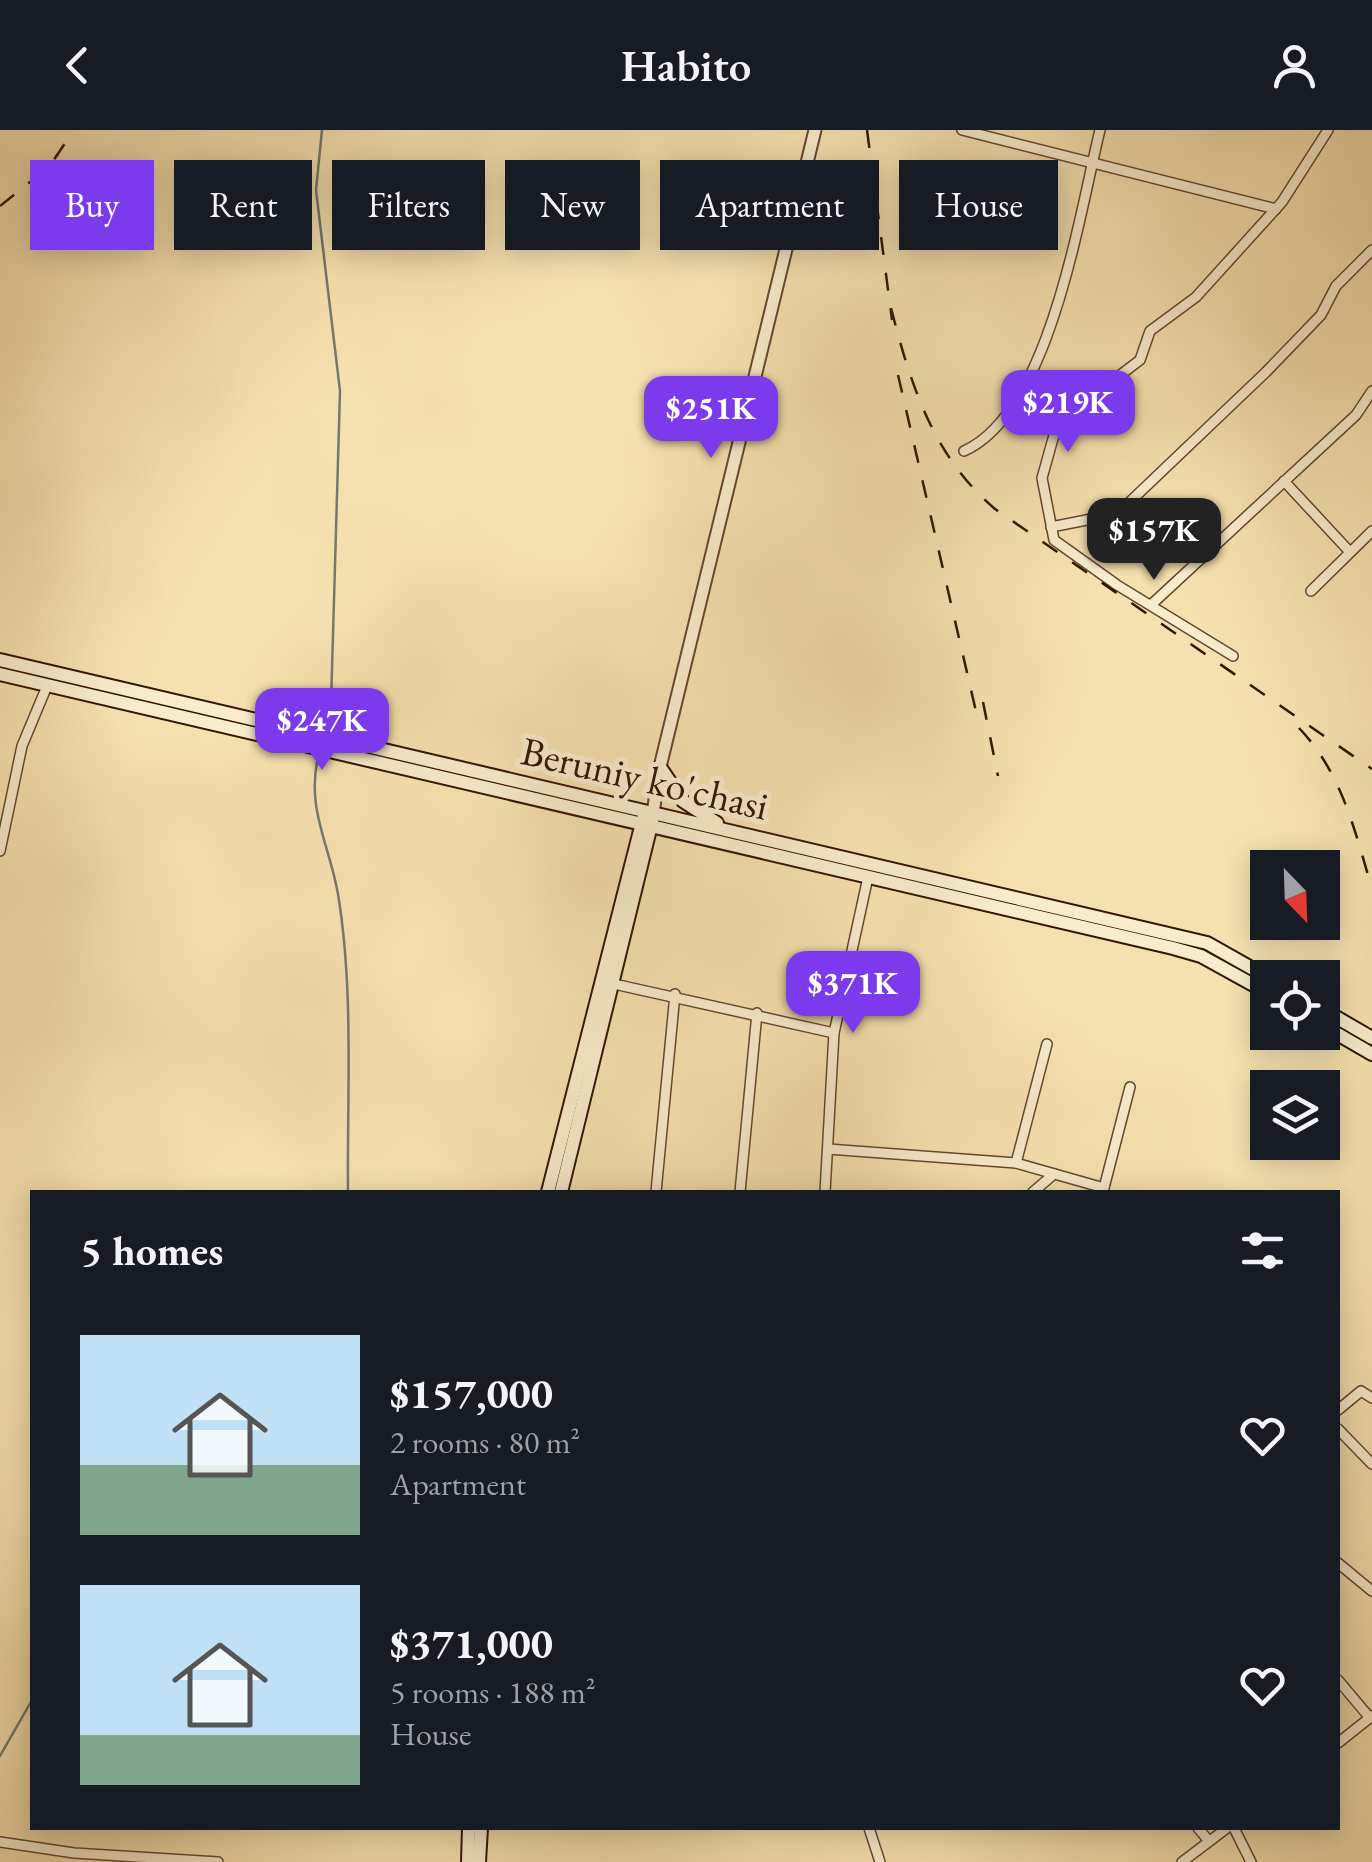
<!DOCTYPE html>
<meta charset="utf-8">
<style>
:root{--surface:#171b24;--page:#242831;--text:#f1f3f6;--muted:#9ea1a6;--accent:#7c3aed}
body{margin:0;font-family:"EB Garamond",serif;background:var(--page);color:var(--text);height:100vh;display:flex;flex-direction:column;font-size:38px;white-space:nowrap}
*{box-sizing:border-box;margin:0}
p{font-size:32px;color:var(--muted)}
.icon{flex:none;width:55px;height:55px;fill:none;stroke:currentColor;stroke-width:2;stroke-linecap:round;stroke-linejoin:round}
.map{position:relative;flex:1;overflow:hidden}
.side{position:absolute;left:30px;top:1060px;width:1310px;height:640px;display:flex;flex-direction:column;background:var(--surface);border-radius:0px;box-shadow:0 5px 25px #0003}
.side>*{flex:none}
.banner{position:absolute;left:30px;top:30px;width:1312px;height:90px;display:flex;gap:20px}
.needle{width:65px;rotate:157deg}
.fabs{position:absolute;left:1250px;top:720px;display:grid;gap:20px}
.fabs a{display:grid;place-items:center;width:90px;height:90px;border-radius:0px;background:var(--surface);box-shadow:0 5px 25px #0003;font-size:50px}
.price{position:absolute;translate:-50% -85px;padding:0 22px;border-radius:20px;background:var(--accent);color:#fff;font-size:32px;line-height:65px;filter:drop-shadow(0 2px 5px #0008)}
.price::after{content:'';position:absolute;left:50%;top:60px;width:30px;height:22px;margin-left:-15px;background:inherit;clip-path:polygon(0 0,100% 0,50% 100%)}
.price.current{background:#222;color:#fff}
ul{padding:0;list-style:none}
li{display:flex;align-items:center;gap:30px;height:250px;padding:0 50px}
li span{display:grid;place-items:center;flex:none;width:280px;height:200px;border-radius:0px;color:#555}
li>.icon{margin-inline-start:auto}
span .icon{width:120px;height:120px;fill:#fffc;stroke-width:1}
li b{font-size:42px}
h2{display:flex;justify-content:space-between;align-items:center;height:120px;padding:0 50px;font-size:42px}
.tag{padding:0 35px;border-radius:0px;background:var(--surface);box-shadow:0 5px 25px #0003;font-size:35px;line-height:90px}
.tag.current{background:var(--accent);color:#fff}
header{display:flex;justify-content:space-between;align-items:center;height:130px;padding:0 50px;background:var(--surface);font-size:45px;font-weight:600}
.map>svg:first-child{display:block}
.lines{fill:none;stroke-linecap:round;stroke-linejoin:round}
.stream{stroke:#74796e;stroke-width:2.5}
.minor-casing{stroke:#644730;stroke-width:12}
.tertiary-casing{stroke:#644730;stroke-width:15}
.secondary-casing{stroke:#341406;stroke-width:16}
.minor{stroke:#f8eccb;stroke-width:9}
.tertiary{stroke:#f8eccb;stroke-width:11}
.secondary{stroke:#f8eccb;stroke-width:12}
.rail{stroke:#341406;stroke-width:2.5;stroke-dasharray:18 18;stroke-linecap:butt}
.labels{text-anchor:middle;stroke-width:10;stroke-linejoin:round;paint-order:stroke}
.street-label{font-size:40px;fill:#341406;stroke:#f8eccb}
</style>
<header><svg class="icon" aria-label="back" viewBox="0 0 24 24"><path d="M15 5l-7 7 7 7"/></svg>Habito<svg class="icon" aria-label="person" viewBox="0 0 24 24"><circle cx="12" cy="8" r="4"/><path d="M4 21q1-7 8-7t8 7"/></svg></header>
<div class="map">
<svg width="1372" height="1732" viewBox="0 0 1372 1732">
<rect width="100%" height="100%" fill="#f5e1af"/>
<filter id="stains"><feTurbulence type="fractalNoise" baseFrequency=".002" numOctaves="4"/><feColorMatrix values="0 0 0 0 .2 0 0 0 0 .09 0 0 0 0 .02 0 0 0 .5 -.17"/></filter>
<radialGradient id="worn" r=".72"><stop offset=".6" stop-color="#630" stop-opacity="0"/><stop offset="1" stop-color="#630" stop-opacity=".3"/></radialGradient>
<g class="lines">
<g class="stream">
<path d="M 322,0 L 316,60 L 340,261 L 331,575 L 324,601"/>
<path d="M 319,623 C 305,677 329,713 338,764 C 354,861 347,965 348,1062"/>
<path d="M 0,1626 L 32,1570"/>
</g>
<defs>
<g id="minor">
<path d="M 962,0 L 1276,79"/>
<path d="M 964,321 C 1050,283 1079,85 1100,0"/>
<path d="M 1284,351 L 1349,421"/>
<path d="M 1051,397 L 1117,384 L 1266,242 L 1321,185 L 1336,156 L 1372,120"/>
<path d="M 1311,461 L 1372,401"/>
<path d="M 1152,474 L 1356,285 L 1372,261"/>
<path d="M 1233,526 L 1117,455 L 1054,410 L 1042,348 L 1059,287 L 1079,251 L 1107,255 L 1140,230 L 1150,201 L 1196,167 L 1282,72 L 1328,0"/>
<path d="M 0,721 L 22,616 L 47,556"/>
<path d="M 614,854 L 834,903"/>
<path d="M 828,1019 L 1016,1033 L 1104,1058 L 1130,957"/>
<path d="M 1016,1033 L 1047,914"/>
<path d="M 656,1062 L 675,864"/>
<path d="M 740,1062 L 757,883"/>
<path d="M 825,1062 L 834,903 L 868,747"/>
<path d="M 1033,1062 L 1054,1044"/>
<path d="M 1338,1280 L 1361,1261 L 1372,1268"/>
<path d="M 1338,1299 L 1372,1334"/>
<path d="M 1338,1433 L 1372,1461"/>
<path d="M 1338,1550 L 1370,1588"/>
<path d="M 1338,1613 L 1372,1586"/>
<path d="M 869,1698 L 880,1732"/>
<path d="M 1198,1698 L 1208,1710"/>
<path d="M 1234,1698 L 1251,1732"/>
<path d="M 0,1712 L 74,1723 L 218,1732"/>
<path d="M 1182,1732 L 1227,1698"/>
</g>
<path id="tertiary" d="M 653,683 L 660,637 L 815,0"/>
<g id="secondary">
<path d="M 0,530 L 1207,813 L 1269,848"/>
<path d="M 0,544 L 1173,818 L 1201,826 L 1268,863"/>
<path d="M 660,637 L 683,671 L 717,693"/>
<path d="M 1322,879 L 1372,908"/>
<path d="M 1322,895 L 1372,924"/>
<path d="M 548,1062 L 643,689"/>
<path d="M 561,1062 L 652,691"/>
<path d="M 468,1732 L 469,1698"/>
<path d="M 479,1732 L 481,1698"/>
</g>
</defs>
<use href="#minor" class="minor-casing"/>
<use href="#tertiary" class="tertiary-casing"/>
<use href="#secondary" class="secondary-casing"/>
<use href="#minor" class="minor"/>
<use href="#tertiary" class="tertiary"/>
<use href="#secondary" class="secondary"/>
<g class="rail">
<path d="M 867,0 L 892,190"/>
<path d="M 0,76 L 49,37 L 74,0"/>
<path d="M 891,178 C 911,256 933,326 995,379 L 1372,639"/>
<path d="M 898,245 L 978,590"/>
<path d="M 983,572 L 998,646"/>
<path d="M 1299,598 C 1342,643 1355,701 1372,759"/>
</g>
</g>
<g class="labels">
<g class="street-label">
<text transform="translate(645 648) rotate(13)" y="14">Beruniy ko'chasi</text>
</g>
</g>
<rect width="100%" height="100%" filter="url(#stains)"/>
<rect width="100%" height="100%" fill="url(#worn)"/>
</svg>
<div class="fabs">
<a><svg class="needle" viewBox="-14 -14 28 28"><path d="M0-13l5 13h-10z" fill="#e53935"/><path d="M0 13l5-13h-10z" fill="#9ea1a6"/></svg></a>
<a><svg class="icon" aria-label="locate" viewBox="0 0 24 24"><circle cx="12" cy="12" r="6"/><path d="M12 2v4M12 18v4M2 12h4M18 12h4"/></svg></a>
<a><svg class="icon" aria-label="layers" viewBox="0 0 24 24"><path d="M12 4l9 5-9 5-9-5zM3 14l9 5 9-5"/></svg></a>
</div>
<b class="price" style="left:1068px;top:325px">$219K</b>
<b class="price" style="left:711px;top:331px">$251K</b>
<b class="price current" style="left:1154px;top:453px">$157K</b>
<b class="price" style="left:322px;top:643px">$247K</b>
<b class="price" style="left:853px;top:906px">$371K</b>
<div class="banner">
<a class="tag current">Buy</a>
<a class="tag">Rent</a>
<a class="tag">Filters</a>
<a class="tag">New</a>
<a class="tag">Apartment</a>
<a class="tag">House</a>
</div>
<section class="side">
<h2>5 homes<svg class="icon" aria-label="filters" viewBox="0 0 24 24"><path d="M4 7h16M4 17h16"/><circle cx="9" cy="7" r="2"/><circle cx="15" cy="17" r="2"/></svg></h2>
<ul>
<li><span style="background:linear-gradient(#bfe0f5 65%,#7fa58c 0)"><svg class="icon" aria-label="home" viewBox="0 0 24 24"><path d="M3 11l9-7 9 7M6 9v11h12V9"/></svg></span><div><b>$157,000</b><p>2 rooms · 80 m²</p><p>Apartment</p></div><svg class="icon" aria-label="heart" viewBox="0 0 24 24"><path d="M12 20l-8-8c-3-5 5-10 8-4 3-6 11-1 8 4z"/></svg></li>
<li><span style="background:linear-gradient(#bfe0f5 75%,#7fa58c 0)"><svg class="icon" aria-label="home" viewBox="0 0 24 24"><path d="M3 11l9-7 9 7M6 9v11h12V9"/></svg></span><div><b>$371,000</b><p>5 rooms · 188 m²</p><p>House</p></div><svg class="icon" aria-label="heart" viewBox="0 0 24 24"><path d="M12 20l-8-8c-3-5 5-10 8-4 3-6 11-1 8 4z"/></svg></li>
</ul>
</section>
</div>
